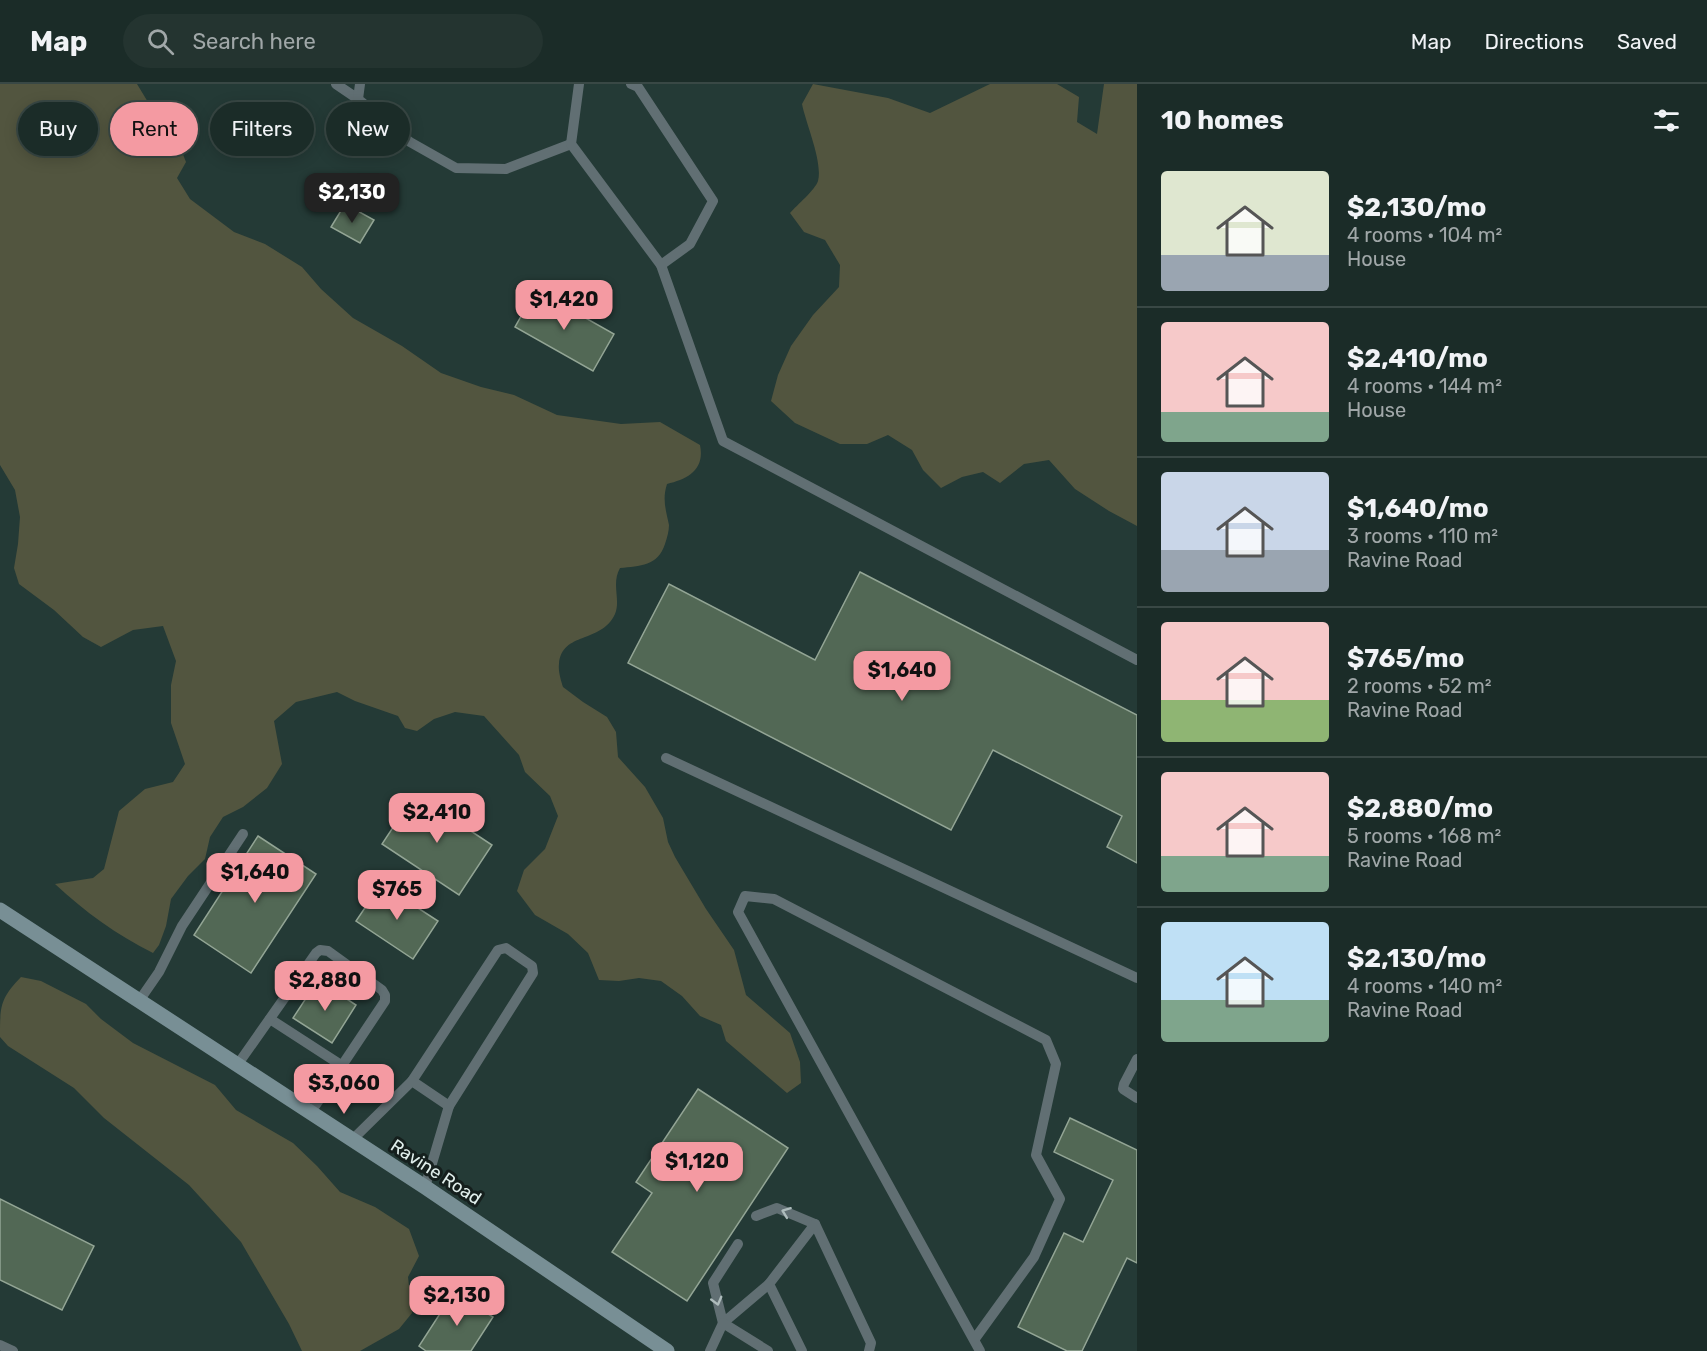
<!DOCTYPE html>
<meta charset="utf-8">
<style>
:root{--surface:#1b2c28;--page:#243430;--text:#f1f3f6;--muted:#a0a7a8;--line:#394845;--accent:#f49aa2}
body{margin:0;font-family:Rubik,sans-serif;background:var(--page);color:var(--text);height:100vh;display:flex;flex-direction:column;font-size:22px;white-space:nowrap}
*{box-sizing:border-box;margin:0}
p{font-size:20px;color:var(--muted)}
.icon{flex:none;width:33px;height:33px;fill:none;stroke:currentColor;stroke-width:2;stroke-linecap:round;stroke-linejoin:round}
.map{position:relative;flex:1;overflow:hidden}
.side{display:flex;flex-direction:column;background:var(--surface);width:570px}
.side>*{flex:none}
.top-card{position:absolute;left:18px;top:18px;width:570px;height:54px;display:flex;gap:12px}
.price{position:absolute;translate:-50% -51px;padding:0 14px;border-radius:12px;background:var(--accent);color:#111;font-size:20px;line-height:39px;filter:drop-shadow(0 2px 3px #0008)}
.price::after{content:'';position:absolute;left:50%;top:36px;width:18px;height:14px;margin-left:-9px;background:inherit;clip-path:polygon(0 0,100% 0,50% 100%)}
.price.on{background:#222;color:#fff}
ul{padding:0;list-style:none}
li{display:flex;align-items:center;gap:18px;height:150px;padding:0 24px}
li+li{border-top:2px solid var(--line)}
li span{display:grid;place-items:center;flex:none;width:168px;height:120px;border-radius:6px;color:#555}
li>.icon{margin-inline-start:auto}
span .icon{width:72px;height:72px;fill:#fffc;stroke-width:1}
li b{font-size:26px}
h2{display:flex;justify-content:space-between;align-items:center;height:72px;padding:0 24px;font-size:26px}
.tag{padding:0 21px;border-radius:27px;background:var(--surface);box-shadow:0 3px 15px #0003,0 0 0 2px var(--line);font-size:21px;line-height:54px}
.tag.on{background:var(--accent);color:#111}
header{display:flex;align-items:center;gap:36px;box-sizing:border-box;height:84px;padding:0 30px;background:var(--surface);border-bottom:2px solid var(--line)}
header strong{font-size:28px}
nav{display:flex;gap:33px;margin-inline-start:auto;font-size:21px}
.search{width:420px;height:54px;background:var(--page);display:flex;align-items:center;gap:15px;box-sizing:border-box;padding:0 21px;border-radius:33px;color:var(--muted);font-size:22px}
main{display:flex;flex:1;min-height:0}
.map>svg:first-child{display:block}
.green{fill:#52553f}
.building{fill:#526855;stroke:#93a595;stroke-width:1.5}
.lines{fill:none;stroke-linecap:round;stroke-linejoin:round}
.lane{stroke:#616f73;stroke-width:10}
.secondary{stroke:#788f95;stroke-width:15}
.oneway{stroke:#aebcbc}
.labels{text-anchor:middle;stroke-width:6;stroke-linejoin:round;paint-order:stroke}
.street-label{font-size:18px;fill:#e1efec;stroke:#151f1d}
</style>
<header>
<strong>Map</strong>
<div class="search"><svg class="icon" aria-label="search" viewBox="0 0 24 24"><circle cx="10" cy="10" r="6"/><path d="M15 15l6 6"/></svg>Search here</div>
<nav><a>Map</a><a>Directions</a><a>Saved</a></nav>
</header>
<main>
<div class="map">
<svg width="1137" height="1267" viewBox="0 0 1137 1267">
<rect width="100%" height="100%" fill="#243a36"/>
<g class="green">
<path d="M 0,0 L 137,0 L 157,33 L 177,55 L 186,78 L 177,94 L 190,115 L 234,148 L 265,160 L 302,183 L 321,205 L 353,234 L 402,262 L 441,289 L 481,303 L 514,311 L 557,331 L 621,340 L 660,338 L 700,361 C 705,386 688,395 667,400 C 662,416 666,426 669,441 C 669,447 667,454 665,460 C 658,482 640,482 620,484 C 611,500 621,516 615,530 C 601,560 562,547 559,580 C 558,587 561,597 563,603 L 583,618 L 607,633 L 616,648 L 618,673 L 645,703 L 663,734 L 668,758 L 675,773 L 706,825 L 734,866 L 746,911 L 790,949 L 800,978 L 801,999 L 787,1009 L 726,957 L 721,941 L 700,932 L 682,912 L 661,897 L 639,894 L 619,897 L 599,896 L 588,869 L 568,850 L 535,831 L 517,807 L 524,786 L 545,765 L 558,732 L 550,712 L 525,688 L 519,671 L 484,632 L 455,628 L 434,635 L 417,647 L 405,644 L 398,632 L 355,617 L 337,608 L 296,618 L 274,637 L 282,680 L 267,704 L 243,723 L 223,733 L 210,753 L 205,775 L 188,792 L 171,815 L 166,842 L 159,861 L 153,869 C 117,851 85,828 55,800 L 93,794 L 104,785 L 119,727 L 145,705 L 173,698 L 185,680 L 171,639 L 171,601 L 176,577 L 163,542 L 133,546 L 101,563 L 83,553 L 54,526 L 19,500 L 14,484 L 18,460 L 20,433 L 15,406 L 0,381 Z"/>
<path d="M 813,0 L 888,14 L 930,29 L 990,0 L 1057,0 L 1079,13 L 1077,38 L 1097,50 L 1104,0 L 1137,0 L 1137,442 L 1109,427 L 1075,405 L 1049,376 L 1024,380 L 1000,399 L 983,388 L 962,393 L 941,404 L 923,386 L 912,366 L 888,351 L 867,360 L 840,360 L 795,339 L 771,317 L 778,291 L 791,262 L 813,231 L 839,203 L 840,181 L 825,156 L 804,148 L 790,129 C 797,121 815,106 818,97 C 823,78 806,40 802,20 Z"/>
<path d="M 21,893 L 41,897 L 86,920 L 101,935 L 133,959 L 215,1001 L 236,1026 L 293,1059 L 317,1082 L 340,1108 L 375,1123 L 409,1145 L 419,1172 L 408,1193 L 412,1229 L 399,1245 L 360,1267 L 302,1267 L 289,1240 L 241,1158 L 189,1101 L 104,1034 L 74,1004 L 8,962 L 0,953 C 0,922 0,915 21,893 Z"/>
</g>
<g class="building">
<path d="M 345,120 L 374,136 L 360,159 L 331,143 Z"/>
<path d="M 536,206 L 614,250 L 593,287 L 515,243 Z"/>
<path d="M 860,488 L 1137,631 L 1137,779 L 1107,763 L 1122,732 L 993,666 L 951,746 L 628,579 L 669,500 L 815,576 Z"/>
<path d="M 415,710 L 492,761 L 459,811 L 382,760 Z"/>
<path d="M 258,752 L 316,790 L 251,889 L 194,851 Z"/>
<path d="M 381,800 L 438,837 L 413,875 L 356,837 Z"/>
<path d="M 318,896 L 356,921 L 332,959 L 293,934 Z"/>
<path d="M 698,1005 L 788,1064 L 687,1217 L 612,1168 L 652,1109 L 636,1098 Z"/>
<path d="M 1070,1034 L 1137,1066 L 1137,1179 L 1127,1174 L 1082,1267 L 1067,1267 L 1018,1243 L 1064,1149 L 1083,1158 L 1113,1096 L 1054,1068 Z"/>
<path d="M 0,1115 L 94,1162 L 62,1226 L 0,1196 Z"/>
<path d="M 454,1208 L 493,1233 L 471,1267 L 426,1267 L 419,1262 Z"/>
</g>
<g class="lines">
<g class="lane">
<path d="M 336,0 L 358,15"/>
<path d="M 360,0 L 358,15 L 410,58 L 456,84 L 506,85 L 571,60"/>
<path d="M 579,0 L 571,60 L 661,181 L 723,357 L 1137,576"/>
<path d="M 631,0 L 638,3 L 713,117 L 690,160 L 661,181"/>
<path d="M 666,674 L 1137,894"/>
<path d="M 139,917 L 159,888 L 182,842 L 243,750"/>
<path d="M 270,935 L 341,981"/>
<path d="M 1137,975 L 1124,1000 L 1123,1005 L 1137,1014"/>
<path d="M 238,980 L 316,869 L 320,866 L 328,867 L 382,906 L 385,911 L 385,917 L 311,1028"/>
<path d="M 412,997 L 498,866 L 506,864 L 532,882 L 533,889 L 449,1022"/>
<path d="M 352,1056 L 412,997 L 449,1022 L 425,1103"/>
<path d="M 756,1132 L 777,1124 L 815,1140"/>
<path d="M 738,1160 L 713,1199 L 723,1239 L 769,1200"/>
<path d="M 974,1256 L 1034,1173 L 1060,1115 L 1036,1071 L 1056,980 L 1046,956 L 774,815 L 745,812 L 738,828 L 980,1267"/>
<path d="M 0,1261 L 13,1267"/>
<path d="M 710,1267 L 723,1239 L 768,1267"/>
<path d="M 802,1267 L 769,1200 L 815,1140 L 871,1259 L 869,1267"/>
</g>
<path class="secondary" d="M 0,826 L 425,1103 L 667,1267"/>
</g>
<defs><path id="oneway-chevron" d="M-2-3.5L2.5 0L-2 3.5" fill="none" stroke-width="1.6" stroke-linecap="round" stroke-linejoin="round" transform="scale(1.5)"/></defs>
<g class="oneway">
<use href="#oneway-chevron" transform="translate(786 1128) rotate(-159)"/>
<use href="#oneway-chevron" transform="translate(717 1217) rotate(75)"/>
</g>
<g class="labels">
<g class="street-label">
<text transform="translate(436 1088) rotate(33)" y="6">Ravine Road</text>
</g>
</g>
</svg>
<b class="price on" style="left:352px;top:140px">$2,130</b>
<b class="price" style="left:564px;top:247px">$1,420</b>
<b class="price" style="left:902px;top:618px">$1,640</b>
<b class="price" style="left:437px;top:760px">$2,410</b>
<b class="price" style="left:255px;top:820px">$1,640</b>
<b class="price" style="left:397px;top:837px">$765</b>
<b class="price" style="left:325px;top:928px">$2,880</b>
<b class="price" style="left:344px;top:1031px">$3,060</b>
<b class="price" style="left:697px;top:1109px">$1,120</b>
<b class="price" style="left:457px;top:1243px">$2,130</b>
<div class="top-card">
<a class="tag">Buy</a>
<a class="tag on">Rent</a>
<a class="tag">Filters</a>
<a class="tag">New</a>
</div>
</div>
<section class="side">
<h2>10 homes<svg class="icon" aria-label="filters" viewBox="0 0 24 24"><path d="M4 7h16M4 17h16"/><circle cx="9" cy="7" r="2"/><circle cx="15" cy="17" r="2"/></svg></h2>
<ul>
<li><span style="background:linear-gradient(#dfe7d0 70%,#9aa5b1 0)"><svg class="icon" aria-label="home" viewBox="0 0 24 24"><path d="M3 11l9-7 9 7M6 9v11h12V9"/></svg></span><div><b>$2,130/mo</b><p>4 rooms · 104 m²</p><p>House</p></div></li>
<li><span style="background:linear-gradient(#f6c9c9 75%,#7fa58c 0)"><svg class="icon" aria-label="home" viewBox="0 0 24 24"><path d="M3 11l9-7 9 7M6 9v11h12V9"/></svg></span><div><b>$2,410/mo</b><p>4 rooms · 144 m²</p><p>House</p></div></li>
<li><span style="background:linear-gradient(#c9d6e8 65%,#9aa5b1 0)"><svg class="icon" aria-label="home" viewBox="0 0 24 24"><path d="M3 11l9-7 9 7M6 9v11h12V9"/></svg></span><div><b>$1,640/mo</b><p>3 rooms · 110 m²</p><p>Ravine Road</p></div></li>
<li><span style="background:linear-gradient(#f6c9c9 65%,#8fb573 0)"><svg class="icon" aria-label="home" viewBox="0 0 24 24"><path d="M3 11l9-7 9 7M6 9v11h12V9"/></svg></span><div><b>$765/mo</b><p>2 rooms · 52 m²</p><p>Ravine Road</p></div></li>
<li><span style="background:linear-gradient(#f6c9c9 70%,#7fa58c 0)"><svg class="icon" aria-label="home" viewBox="0 0 24 24"><path d="M3 11l9-7 9 7M6 9v11h12V9"/></svg></span><div><b>$2,880/mo</b><p>5 rooms · 168 m²</p><p>Ravine Road</p></div></li>
<li><span style="background:linear-gradient(#bfe0f5 65%,#7fa58c 0)"><svg class="icon" aria-label="home" viewBox="0 0 24 24"><path d="M3 11l9-7 9 7M6 9v11h12V9"/></svg></span><div><b>$2,130/mo</b><p>4 rooms · 140 m²</p><p>Ravine Road</p></div></li>
</ul>
</section>
</main>
